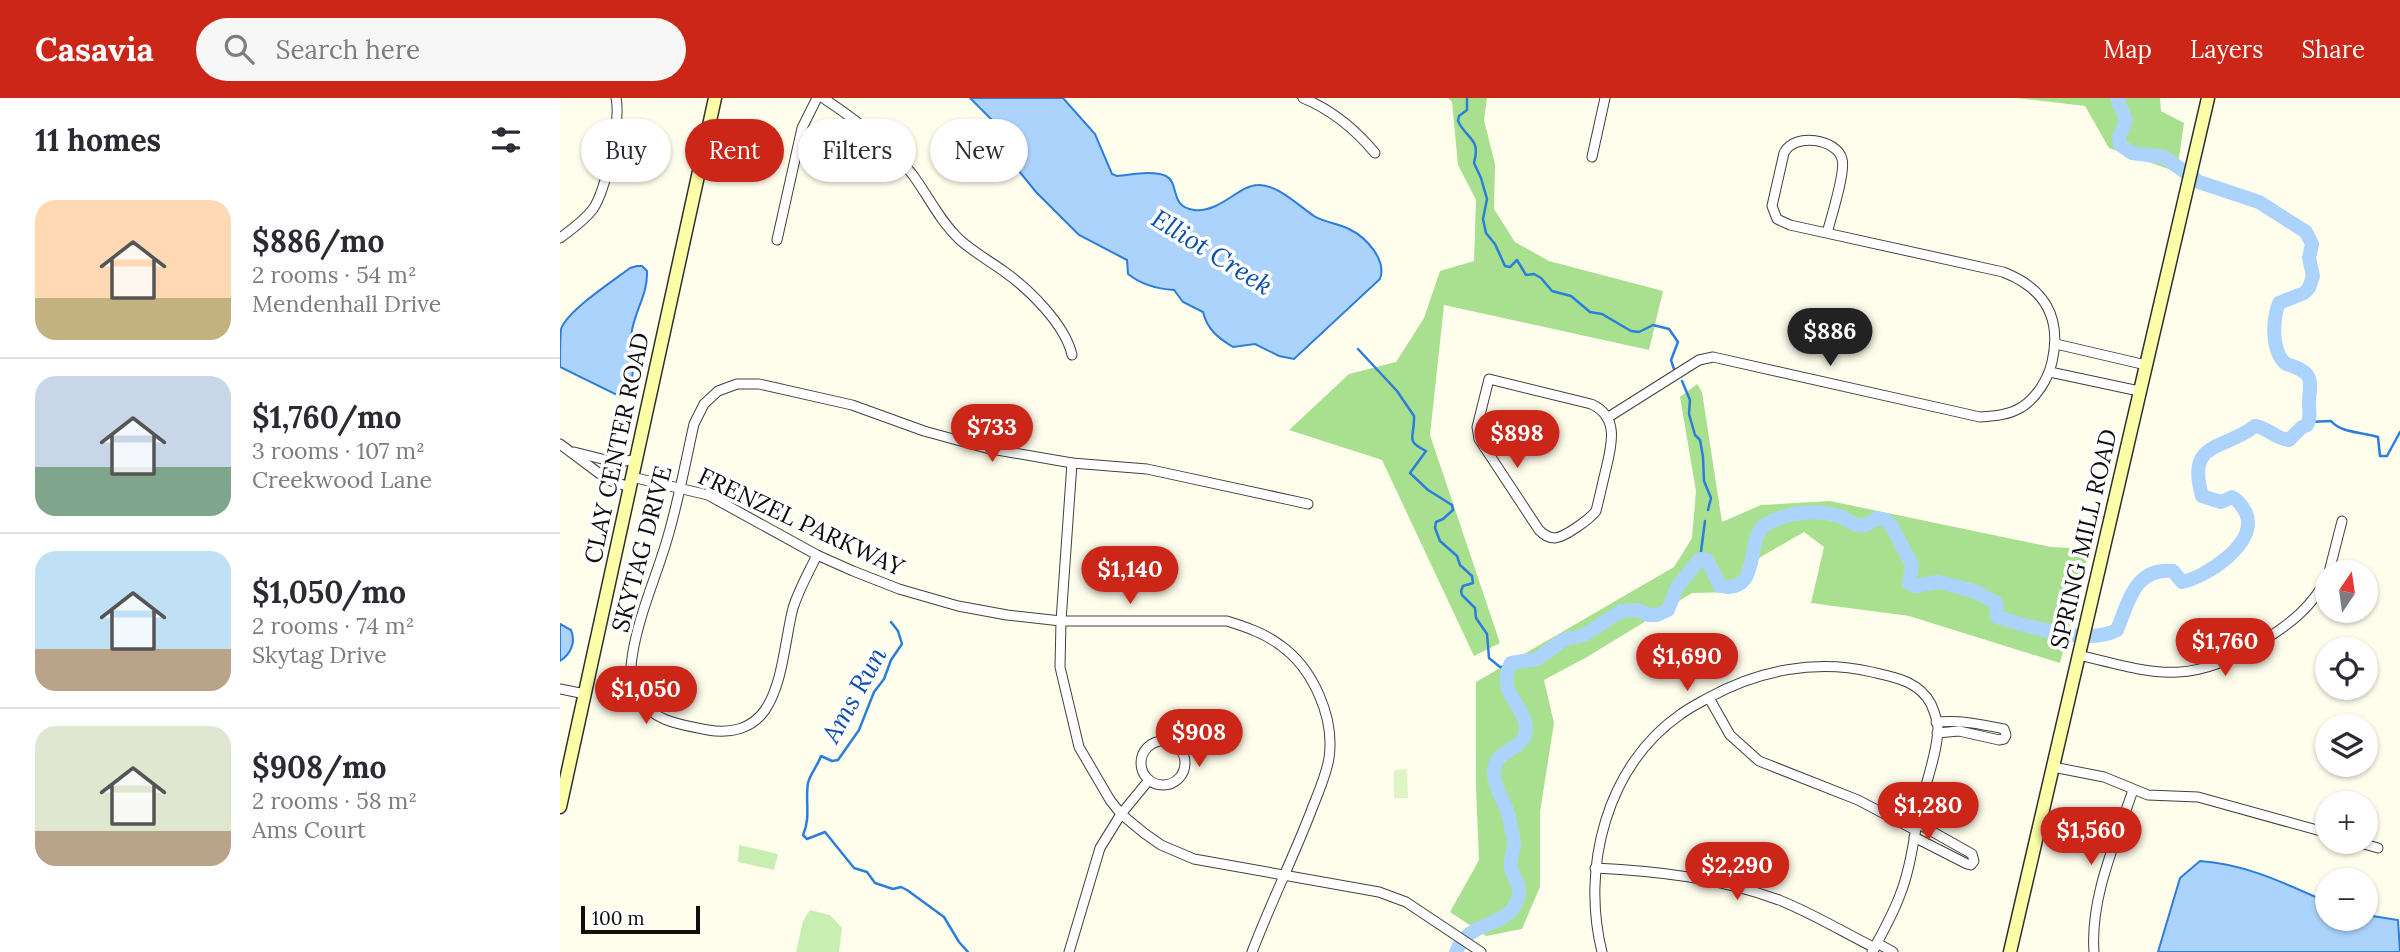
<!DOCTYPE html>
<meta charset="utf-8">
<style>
:root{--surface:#fff;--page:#f7f7f7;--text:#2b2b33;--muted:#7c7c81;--line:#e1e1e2;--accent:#cb2617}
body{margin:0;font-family:Lora,serif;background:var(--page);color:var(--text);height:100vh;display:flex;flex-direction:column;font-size:26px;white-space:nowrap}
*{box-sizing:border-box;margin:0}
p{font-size:23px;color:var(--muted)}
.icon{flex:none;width:38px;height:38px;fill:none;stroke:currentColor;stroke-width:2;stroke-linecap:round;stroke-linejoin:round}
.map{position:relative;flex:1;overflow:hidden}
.panel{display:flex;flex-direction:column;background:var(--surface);width:560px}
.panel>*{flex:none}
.banner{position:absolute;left:21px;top:21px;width:665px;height:63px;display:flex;gap:14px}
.needle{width:46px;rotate:13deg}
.controls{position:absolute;left:1755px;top:462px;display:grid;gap:14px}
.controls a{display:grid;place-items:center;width:63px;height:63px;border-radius:50%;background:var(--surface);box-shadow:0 2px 5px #0004;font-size:35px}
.scale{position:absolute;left:21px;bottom:18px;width:119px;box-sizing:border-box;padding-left:7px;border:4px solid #0d0d0d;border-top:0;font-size:19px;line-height:24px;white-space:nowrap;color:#0d0d0d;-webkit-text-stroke:5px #fff;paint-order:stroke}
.price{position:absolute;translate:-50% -60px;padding:0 16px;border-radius:24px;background:var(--accent);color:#fff;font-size:23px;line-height:46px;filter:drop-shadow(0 2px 4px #0008)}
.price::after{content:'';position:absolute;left:50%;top:42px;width:21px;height:16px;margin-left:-10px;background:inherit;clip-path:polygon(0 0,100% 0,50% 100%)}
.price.selected{background:#222;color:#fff}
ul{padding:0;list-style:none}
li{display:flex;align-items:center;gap:21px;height:175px;padding:0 35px}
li+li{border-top:2px solid var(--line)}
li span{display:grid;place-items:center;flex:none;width:196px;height:140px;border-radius:21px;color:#555}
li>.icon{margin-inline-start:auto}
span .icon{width:84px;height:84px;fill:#fffc;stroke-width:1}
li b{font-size:30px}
h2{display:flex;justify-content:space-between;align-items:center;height:84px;padding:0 35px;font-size:30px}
.tag{padding:0 24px;border-radius:32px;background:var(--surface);box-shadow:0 2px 5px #0004;font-size:24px;line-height:63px}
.tag.selected{background:var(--accent);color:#fff}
header{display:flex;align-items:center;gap:42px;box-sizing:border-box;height:98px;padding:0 35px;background:var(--accent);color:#fff}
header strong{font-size:33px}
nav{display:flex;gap:38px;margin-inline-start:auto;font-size:24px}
.search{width:490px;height:63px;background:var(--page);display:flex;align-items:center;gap:18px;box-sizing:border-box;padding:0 24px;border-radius:38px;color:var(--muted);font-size:26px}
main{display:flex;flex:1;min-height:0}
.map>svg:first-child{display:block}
.green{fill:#c9eeb2}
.forest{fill:#a9e090}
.pitch{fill:#def4c5}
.water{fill:#acd3fc;stroke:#2b7edb;stroke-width:2}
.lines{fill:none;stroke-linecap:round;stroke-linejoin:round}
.stream{stroke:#2b7edb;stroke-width:2.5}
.river{stroke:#acd3fc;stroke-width:14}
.street-casing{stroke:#404040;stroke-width:11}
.secondary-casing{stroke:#2f2f2f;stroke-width:15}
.street{stroke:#fff;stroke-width:9}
.secondary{stroke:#fdffa8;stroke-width:12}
.labels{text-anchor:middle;stroke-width:7;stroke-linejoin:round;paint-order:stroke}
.street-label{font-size:24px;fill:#0d0d0d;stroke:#fff}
.water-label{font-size:26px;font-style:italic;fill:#0a4fab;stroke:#fff}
</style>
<header>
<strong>Casavia</strong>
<div class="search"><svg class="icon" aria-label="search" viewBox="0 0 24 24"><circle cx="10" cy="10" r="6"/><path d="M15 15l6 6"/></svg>Search here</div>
<nav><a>Map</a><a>Layers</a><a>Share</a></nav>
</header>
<main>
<section class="panel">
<h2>11 homes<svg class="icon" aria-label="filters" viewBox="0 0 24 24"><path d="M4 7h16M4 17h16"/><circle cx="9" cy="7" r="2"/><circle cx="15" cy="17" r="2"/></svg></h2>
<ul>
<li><span style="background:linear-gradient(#ffd9b3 70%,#c2b280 0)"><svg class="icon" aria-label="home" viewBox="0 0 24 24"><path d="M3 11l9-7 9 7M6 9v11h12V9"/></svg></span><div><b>$886/mo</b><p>2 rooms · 54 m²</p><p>Mendenhall Drive</p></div></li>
<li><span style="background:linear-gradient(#c9d6e8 65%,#7fa58c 0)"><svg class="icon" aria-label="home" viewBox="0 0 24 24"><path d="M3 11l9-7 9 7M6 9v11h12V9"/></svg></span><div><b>$1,760/mo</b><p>3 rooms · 107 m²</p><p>Creekwood Lane</p></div></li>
<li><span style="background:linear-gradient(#bfe0f5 70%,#b9a48a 0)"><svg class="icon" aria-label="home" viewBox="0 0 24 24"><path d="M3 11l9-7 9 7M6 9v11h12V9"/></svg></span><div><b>$1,050/mo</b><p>2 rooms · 74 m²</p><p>Skytag Drive</p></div></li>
<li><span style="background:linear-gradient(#dfe7d0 75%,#b9a48a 0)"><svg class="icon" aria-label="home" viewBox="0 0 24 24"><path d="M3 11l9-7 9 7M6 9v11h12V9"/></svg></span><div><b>$908/mo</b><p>2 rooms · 58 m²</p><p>Ams Court</p></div></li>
</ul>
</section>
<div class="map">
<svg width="1840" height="854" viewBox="0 0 1840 854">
<rect width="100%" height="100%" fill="#fffeed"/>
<g class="green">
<path d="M 179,747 L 218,756 L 214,772 L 178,764 Z"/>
<path d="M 250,812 L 270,817 L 282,830 L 279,854 L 236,854 L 243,823 Z"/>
</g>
<g class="forest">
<path d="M 888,0 L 927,0 L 924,22 L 935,66 L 934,111 L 955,144 L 989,163 L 1103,193 L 1089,252 L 884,207 L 870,337 L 940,545 L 914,558 L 822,362 L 729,332 L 789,276 L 836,264 L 864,220 L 880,173 L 914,163 L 916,102 L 898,67 L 892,4 Z"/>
<path d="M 1456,0 L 1600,0 L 1601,13 L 1624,25 L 1617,74 L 1549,50 L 1525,8 Z"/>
<path d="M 1137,286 L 1142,294 L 1162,424 L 1201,407 L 1270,403 L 1491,449 L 1530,451 L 1500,565 L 1349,518 L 1251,505 L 1264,449 L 1244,434 L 1199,460 L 1178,494 L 1132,495 L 1027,559 L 984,582 L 994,625 L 980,714 L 980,789 L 962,831 L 926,838 L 890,814 L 919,762 L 916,690 L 916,584 L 1114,469 L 1132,440 L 1136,393 L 1120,299 Z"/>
</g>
<path class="pitch" d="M 847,671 L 848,700 L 834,700 L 834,672 Z"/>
<g class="water">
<path d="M 410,0 L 503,0 L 535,36 L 552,76 L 557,78 C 571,77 592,72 606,78 C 620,85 609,109 634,112 C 660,115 679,87 698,87 C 717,86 739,108 754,118 C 765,125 778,125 789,131 C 806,139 827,162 820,181 L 734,261 L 719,258 L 695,246 L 673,249 C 658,240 647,231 643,214 L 623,204 L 614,192 C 597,191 582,187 568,176 L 567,162 L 519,137 L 476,94 L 458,72 L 441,31 Z"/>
<path d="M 77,168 L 82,168 L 87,173 C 88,195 76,211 72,232 C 69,251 77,269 70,288 C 68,294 65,296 59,298 L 0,269 C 0,258 0,241 1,231 C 8,212 53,183 70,170 Z"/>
<path d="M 0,526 L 11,532 C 16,544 11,556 0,563 Z"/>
<path d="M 1640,763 C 1686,766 1726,786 1767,804 L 1768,821 L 1806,821 L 1806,817 L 1838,822 L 1840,854 L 1598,854 L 1620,780 Z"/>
</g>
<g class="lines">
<g class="stream">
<path d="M 907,0 L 907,12 L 899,18 L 898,23 C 907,42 921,40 914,65 L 921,80 L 927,101 L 923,121 L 926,135 L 935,146 L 945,168 L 950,169 L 957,162 L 966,177 L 974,176 L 981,180 L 992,193 L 1011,198 L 1030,214 L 1042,216 L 1071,233 L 1079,234 L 1093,227 L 1109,231 L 1118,244 L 1111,262 L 1114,271"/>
<path d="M 798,251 L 837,293 L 854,318 C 855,340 844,342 866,353 L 850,375 L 868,392 L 892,407 L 893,412 L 883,421 L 876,424 L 875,430 L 880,443 L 897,458 L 900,467 L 912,478 L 913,485 L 903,488 L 901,493 L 902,497 L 915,510 L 916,520 L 927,536 L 929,560 L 940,569 L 949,568"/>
<path d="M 1122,283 L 1130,302 L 1129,316 L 1135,337 L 1140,342 L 1143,359 L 1144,383 L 1151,400 L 1148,412"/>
<path d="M 1749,324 L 1771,323 C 1781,335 1802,334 1818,339 L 1820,358 L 1827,358 L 1840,334"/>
<path d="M 1140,461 L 1145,423"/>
<path d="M 331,524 L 338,533 L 342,546 L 331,562 L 324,581 L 314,594 L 299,632 L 278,662 L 272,663 L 261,658 C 258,667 250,676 248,685 C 245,703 251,720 243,737 L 247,741 L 265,734 L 294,770 L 307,774 L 315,785 L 333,791 L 341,789 L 347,792 L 384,819 L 399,844 L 408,854"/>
</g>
<path class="river" d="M 896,854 C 909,819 953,832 959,796 C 960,786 954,780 951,771 C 949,761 954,754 954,744 C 953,738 951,730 950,724 C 948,706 933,691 934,673 C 934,651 968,652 966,629 C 964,606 936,595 951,565 L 977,561 L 1003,542 L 1024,537 L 1061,513 L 1077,512 L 1089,517 L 1097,517 L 1108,512 L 1117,489 L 1140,461 L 1147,462 L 1160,488 C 1203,497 1185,438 1205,427 C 1227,414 1255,411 1279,418 C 1285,420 1291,426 1298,427 C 1305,429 1312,424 1317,420 L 1326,422 L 1331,427 L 1352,467 L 1349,485 L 1355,488 L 1377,484 L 1392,487 L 1416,494 L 1436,505 L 1437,519 C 1467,528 1528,548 1557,532 C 1569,503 1575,469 1613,473 L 1622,484 C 1646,479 1699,445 1686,415 C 1682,408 1679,403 1672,399 L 1661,404 L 1642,398 C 1626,342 1663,353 1695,328 C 1707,329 1715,341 1729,342 L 1742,329 L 1747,327 C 1752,318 1748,311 1749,301 C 1751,283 1753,275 1732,268 C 1727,266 1726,267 1723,263 C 1711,249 1713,220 1719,205 L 1744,195 L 1749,190 L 1753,178 L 1749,160 L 1752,146 L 1746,134 L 1699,104 L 1639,84 L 1604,59 L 1572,55 L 1560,47 L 1559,39 L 1566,23 L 1557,0"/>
<defs>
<g id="street">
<path d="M 263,0 C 295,21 328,46 352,76 C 368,97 379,122 399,141 C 412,153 428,162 442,172 C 468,190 505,226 512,257"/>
<path d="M 743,0 C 772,12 795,31 815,55"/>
<path d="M 1032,59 L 1045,0"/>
<path d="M 0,140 C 12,131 24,123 33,111 C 46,92 61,22 56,0"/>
<path d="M 217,142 L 242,30 L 257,0"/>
<path d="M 1496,246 L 1586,267"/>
<path d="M 1490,274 L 1579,293"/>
<path d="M 929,281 L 1031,306 C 1061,319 1051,350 1045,375 C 1042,388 1039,401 1036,413 C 1030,421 1005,439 995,440 C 988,440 984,437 979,432 L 919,341 L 917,329 Z"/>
<path d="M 1047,320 L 1139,262 L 1153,259 L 1420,319 C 1435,318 1449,317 1462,309 C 1477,299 1488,281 1492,264 C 1502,220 1485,190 1443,174 L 1230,127 L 1217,121 L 1212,108 L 1224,55 C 1234,34 1277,41 1282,61 C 1286,73 1271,120 1267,135"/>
<path d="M 0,346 L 48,382 L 70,389"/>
<path d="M 14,354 L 54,364 L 75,362"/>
<path d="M 512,365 L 501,523 L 500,569 L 519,649 L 550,702 L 561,716 L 584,735 L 601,747 L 634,761 L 819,794 L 846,804 L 921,854"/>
<path d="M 72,379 L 148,397 L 257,457 L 293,473 L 339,491 L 398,508 L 447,517 L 501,523 L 667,523 C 686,529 704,535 720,547 C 753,570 775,620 769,660 C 766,679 757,697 750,716 C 732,762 710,807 692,854"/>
<path d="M 257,457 C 249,474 239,491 233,510 C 225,541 223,586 205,612 C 192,631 170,636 148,632 C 123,627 92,624 79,599 C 74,589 71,579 71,568 C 75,526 94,485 106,445 C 118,406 125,366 134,326 L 144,306 L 158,293 L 177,286 L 199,286 L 292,307 L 364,333 L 426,350 L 512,365 L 587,371 L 748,406"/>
<path d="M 1769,474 L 1782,423"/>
<path d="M 1519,557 C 1599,577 1630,588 1704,542 C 1732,525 1752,508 1768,479"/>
<path d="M 0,591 L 25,596"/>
<path d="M 1149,600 L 1170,637 L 1199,663 L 1298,702 L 1355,732"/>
<path d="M 1376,624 C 1401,622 1420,626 1444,631 L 1446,637 L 1444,641 L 1439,642 L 1399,633 L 1377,635"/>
<circle cx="603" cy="665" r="22"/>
<path d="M 1493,669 L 1544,679 L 1588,697 L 1638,699 L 1768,735"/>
<path d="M 1354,739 L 1407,766 L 1411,767 L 1414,763 L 1412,756 L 1357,725"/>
<path d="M 1797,744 L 1818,750"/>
<path d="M 1035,770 C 1098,773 1159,780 1219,802 C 1252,815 1283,834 1315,850"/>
<path d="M 1317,845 L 1333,854"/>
<path d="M 509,854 L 540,750 L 561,716 L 589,682"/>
<path d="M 1042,854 C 1021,770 1046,668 1121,616 C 1129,610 1139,605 1148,600 C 1198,572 1256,561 1312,574 C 1334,579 1359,583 1371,606 C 1374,613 1378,623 1378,631 C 1377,656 1366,684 1360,709 C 1354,738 1351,769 1340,797 C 1333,816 1322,836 1312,854"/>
<path d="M 1534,854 C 1530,799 1556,743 1573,692"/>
</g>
<g id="secondary">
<path d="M 0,709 L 155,0"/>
<path d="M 1450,854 L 1648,0"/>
</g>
</defs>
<use href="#street" class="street-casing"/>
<use href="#secondary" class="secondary-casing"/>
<use href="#street" class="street"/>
<use href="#secondary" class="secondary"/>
</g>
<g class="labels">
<g class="street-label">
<text transform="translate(57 350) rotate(-78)" y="8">CLAY CENTER ROAD</text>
<text transform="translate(241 424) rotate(25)" y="8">FRENZEL PARKWAY</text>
<text transform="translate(1524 441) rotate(-77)" y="8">SPRING MILL ROAD</text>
<text transform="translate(82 451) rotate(-75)" y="8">SKYTAG DRIVE</text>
</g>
<g class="water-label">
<text transform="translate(652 154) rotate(32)" y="9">Elliot Creek</text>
<text transform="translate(294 597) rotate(-61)" y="9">Ams Run</text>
</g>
</g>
</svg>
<div class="controls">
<a><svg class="needle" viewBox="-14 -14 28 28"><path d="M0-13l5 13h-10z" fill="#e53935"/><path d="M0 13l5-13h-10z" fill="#7c7c81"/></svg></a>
<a><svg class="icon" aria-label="locate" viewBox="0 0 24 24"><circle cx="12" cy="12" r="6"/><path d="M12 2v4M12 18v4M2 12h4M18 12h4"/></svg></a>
<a><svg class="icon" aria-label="layers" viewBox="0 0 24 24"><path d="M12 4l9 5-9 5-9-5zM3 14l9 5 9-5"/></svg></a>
<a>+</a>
<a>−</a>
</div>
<div class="scale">100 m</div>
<b class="price selected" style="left:1270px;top:270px">$886</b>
<b class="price" style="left:432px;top:366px">$733</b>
<b class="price" style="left:957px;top:372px">$898</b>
<b class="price" style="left:570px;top:508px">$1,140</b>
<b class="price" style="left:1665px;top:580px">$1,760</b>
<b class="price" style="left:1127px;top:595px">$1,690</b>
<b class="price" style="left:86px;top:628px">$1,050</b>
<b class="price" style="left:639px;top:671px">$908</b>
<b class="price" style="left:1368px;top:744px">$1,280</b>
<b class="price" style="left:1531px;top:769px">$1,560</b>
<b class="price" style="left:1177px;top:804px">$2,290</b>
<div class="banner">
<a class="tag">Buy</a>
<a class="tag selected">Rent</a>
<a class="tag">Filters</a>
<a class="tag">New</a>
</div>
</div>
</main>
